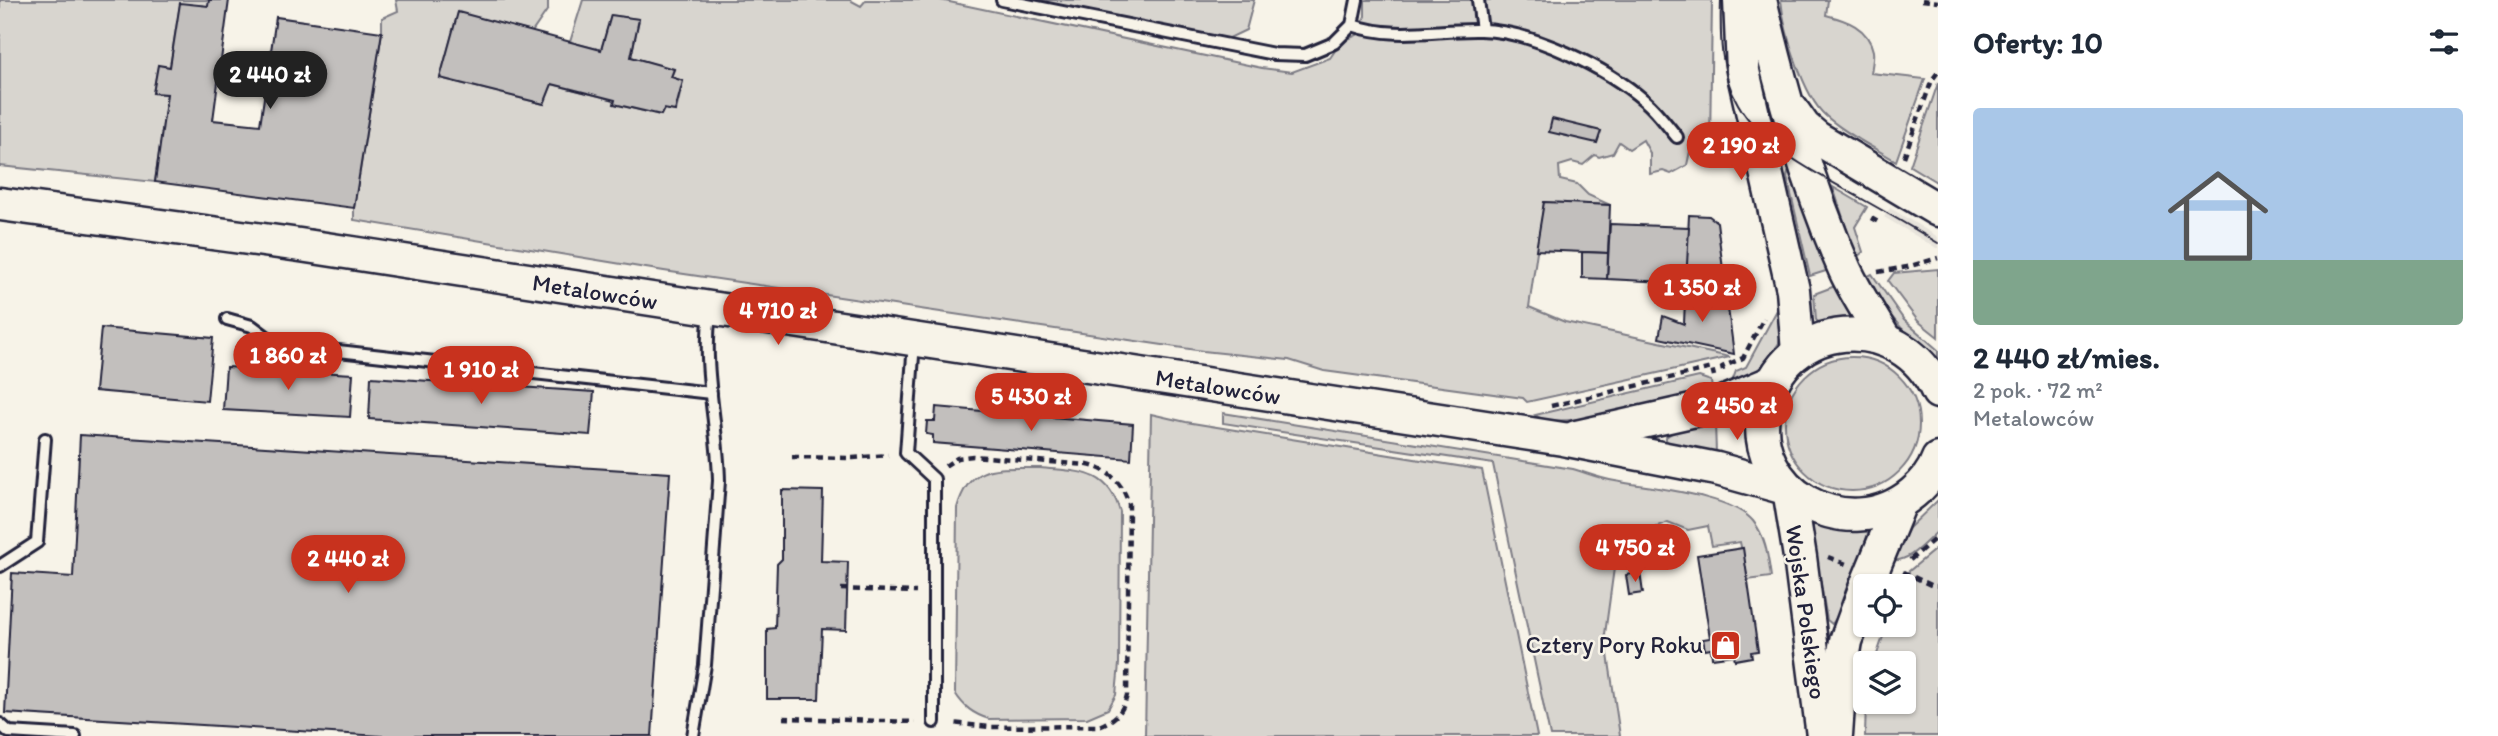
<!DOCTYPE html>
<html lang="pl">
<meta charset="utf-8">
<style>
:root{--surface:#fff;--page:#f2f2f3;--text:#1f2937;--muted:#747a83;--line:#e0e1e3;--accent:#c8321e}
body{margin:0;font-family:Itim,sans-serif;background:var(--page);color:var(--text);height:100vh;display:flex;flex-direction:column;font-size:26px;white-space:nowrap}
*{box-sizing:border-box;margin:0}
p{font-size:23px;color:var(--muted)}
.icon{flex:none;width:38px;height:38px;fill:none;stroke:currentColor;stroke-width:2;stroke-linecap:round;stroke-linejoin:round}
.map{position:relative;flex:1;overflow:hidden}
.details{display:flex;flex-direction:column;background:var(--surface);width:560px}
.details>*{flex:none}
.tools{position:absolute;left:1853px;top:574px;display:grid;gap:14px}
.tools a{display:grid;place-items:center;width:63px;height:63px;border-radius:7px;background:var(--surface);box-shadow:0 2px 5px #0004;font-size:35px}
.price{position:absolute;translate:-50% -60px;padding:0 16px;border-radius:24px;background:var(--accent);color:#fff;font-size:23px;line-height:46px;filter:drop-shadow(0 2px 4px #0008)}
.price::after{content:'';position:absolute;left:50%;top:42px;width:21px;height:16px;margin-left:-10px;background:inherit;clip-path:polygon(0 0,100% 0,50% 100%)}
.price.active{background:#222;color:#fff}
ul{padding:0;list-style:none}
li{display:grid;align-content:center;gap:14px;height:371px;padding:0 35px}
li+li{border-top:2px solid var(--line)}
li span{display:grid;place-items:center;height:217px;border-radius:7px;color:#555}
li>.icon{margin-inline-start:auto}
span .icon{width:126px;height:126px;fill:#fffc;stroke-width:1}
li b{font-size:30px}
h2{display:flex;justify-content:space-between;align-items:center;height:84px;padding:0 35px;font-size:30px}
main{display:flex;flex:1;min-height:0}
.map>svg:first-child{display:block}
.built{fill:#e7e3db}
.green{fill:#d8d5cf;stroke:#7d7c85;stroke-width:2}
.building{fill:#c2bfbd;stroke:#22223b;stroke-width:2}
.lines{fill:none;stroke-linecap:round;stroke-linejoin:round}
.lane-casing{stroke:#22223b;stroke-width:16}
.secondary-casing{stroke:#22223b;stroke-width:37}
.path{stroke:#22223b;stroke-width:4.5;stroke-dasharray:7 5;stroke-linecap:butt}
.lane{stroke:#f7f3e8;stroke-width:10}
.secondary{stroke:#f7f3e8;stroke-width:32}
.tram{stroke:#22223b;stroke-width:2}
.labels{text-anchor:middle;stroke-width:5;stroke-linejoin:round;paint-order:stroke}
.street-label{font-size:24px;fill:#22223b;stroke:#f7f3e8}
.poi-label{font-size:24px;fill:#22223b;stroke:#f7f3e8;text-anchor:end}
</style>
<main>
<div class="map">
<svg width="1938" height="736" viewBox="0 0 1938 736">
<rect width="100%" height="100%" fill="#f7f3e8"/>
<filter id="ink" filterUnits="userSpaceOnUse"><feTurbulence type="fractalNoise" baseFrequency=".0143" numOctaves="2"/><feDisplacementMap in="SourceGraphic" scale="14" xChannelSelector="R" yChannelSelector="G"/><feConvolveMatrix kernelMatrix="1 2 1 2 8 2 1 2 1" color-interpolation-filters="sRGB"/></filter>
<g filter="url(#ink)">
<path class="built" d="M 1890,208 L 1938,237 L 1938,249 L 1884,217 Z"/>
<g class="green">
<path d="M 0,0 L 209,0 L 208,6 L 180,4 L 170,67 L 158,66 L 153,93 L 167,94 L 155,182 L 0,166 Z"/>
<path d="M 396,0 L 548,0 L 548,9 L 532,32 L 458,13 L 440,78 L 544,104 L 552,84 L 615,100 L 615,104 L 660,115 L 664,109 L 676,111 L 683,81 L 671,77 L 674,70 L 631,57 L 639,19 L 611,15 L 601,50 L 570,42 L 583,0 L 850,0 L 861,6 L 866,0 L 940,0 L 1262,68 L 1292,72 L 1330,58 L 1341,42 L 1357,35 L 1365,16 L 1365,0 L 1712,0 L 1710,145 L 1690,151 L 1687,165 L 1671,174 L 1663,171 L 1650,174 L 1650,153 L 1643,140 L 1629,149 L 1619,142 L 1613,153 L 1599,157 L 1595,155 L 1583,165 L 1572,162 L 1559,166 L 1560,180 L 1577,184 L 1588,195 L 1610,205 L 1544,202 L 1529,307 L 1565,322 L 1730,357 L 1527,402 L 1523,398 L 1324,371 L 1289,360 L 1203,351 L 664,271 L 354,220 L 354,208 L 382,32 L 382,18 L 398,11 Z"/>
<path d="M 1036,0 L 1254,0 L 1246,30 L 1217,44 Z"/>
<path d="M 1781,0 L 1828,0 L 1826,15 C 1846,20 1868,27 1873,51 C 1874,57 1872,66 1871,73 L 1925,79 L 1896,161 C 1873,147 1846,134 1826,116 C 1803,96 1784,31 1781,0 Z"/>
<path d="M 1938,83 L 1938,183 L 1910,166 Z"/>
<path d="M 1793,168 L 1829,270 L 1810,276 L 1787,177 L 1789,169 Z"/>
<path d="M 1833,187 L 1867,207 L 1855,227 L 1863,252 L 1856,258 Z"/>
<path d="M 1938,269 L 1938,337 L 1918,321 L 1888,281 L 1894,273 Z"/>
<path d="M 1872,274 L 1904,320 L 1938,350 L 1938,361 C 1906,338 1885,310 1864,278 Z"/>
<path d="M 1835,286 L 1850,315 L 1848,319 L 1822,325 L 1816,320 L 1814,294 Z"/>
<path d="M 1783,299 L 1783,326 L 1779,343 L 1770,357 L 1750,378 L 1732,382 L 1736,371 L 1746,367 Z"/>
<circle cx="1852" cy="424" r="67"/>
<path d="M 1699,377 L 1711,381 L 1712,390 C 1682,397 1554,434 1535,415 Z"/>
<path d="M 1223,413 L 1573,469 C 1587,473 1601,479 1615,481 C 1649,488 1730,494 1753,521 C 1766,537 1768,557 1771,577 L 1748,580 L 1740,542 L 1712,546 L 1708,526 L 1688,530 L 1668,522 L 1652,528 L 1620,524 L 1605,634 L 1620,736 L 1550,736 L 1493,464 L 1223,423 Z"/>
<path d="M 1151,414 L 1186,422 L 1482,470 L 1537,736 L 1145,736 Z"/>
<path d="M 1715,422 L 1716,453 L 1671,444 L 1666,440 L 1666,437 L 1675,431 Z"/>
<path d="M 1040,468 C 1078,472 1108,468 1120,512 L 1119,664 L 1116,695 L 1108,709 L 1087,718 L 989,719 C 973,714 964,707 955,693 L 957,508 C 970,461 999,469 1040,468 Z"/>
<path d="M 1938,500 L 1938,531 C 1926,541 1909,563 1892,560 L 1909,528 Z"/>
<path d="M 1816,522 L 1866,527 L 1869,530 C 1862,552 1845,609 1832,624 L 1827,620 L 1813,538 L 1813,525 Z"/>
<path d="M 1938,547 L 1938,736 L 1865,736 L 1866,702 L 1904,702 L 1904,663 L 1874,663 L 1887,625 L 1904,625 L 1904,586 L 1901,586 L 1908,572 Z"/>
</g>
<g class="building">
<path d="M 209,0 L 229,0 L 213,120 L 260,125 L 276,17 L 382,32 L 354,208 L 155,182 L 167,94 L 153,93 L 158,65 L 170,67 L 180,3 L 208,6 Z"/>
<path d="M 458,12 L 601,50 L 611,15 L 639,19 L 631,57 L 674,69 L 671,77 L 683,81 L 675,111 L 664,109 L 661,115 L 614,104 L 615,100 L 552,84 L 544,104 L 440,78 Z"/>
<path d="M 1552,119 L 1601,131 L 1597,143 L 1549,132 Z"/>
<path d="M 1544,202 L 1610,205 L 1608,253 L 1536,250 Z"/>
<path d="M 1689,215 L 1709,216 L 1717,222 L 1726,293 L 1685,299 Z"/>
<path d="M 1610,224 L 1689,227 L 1686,283 L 1607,279 Z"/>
<path d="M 1582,252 L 1608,253 L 1607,279 L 1582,278 Z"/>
<path d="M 1726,293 L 1734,354 L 1659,338 L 1663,316 L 1684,324 L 1685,299 Z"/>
<path d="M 101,328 L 213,338 L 207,401 L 95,391 Z"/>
<path d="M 226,367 L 353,374 L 350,417 L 223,410 Z"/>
<path d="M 371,377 L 594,392 L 590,435 L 369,419 Z"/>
<path d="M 936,407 L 1133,424 L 1131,459 L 933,443 L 933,435 L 926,434 L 927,421 L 935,421 Z"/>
<path d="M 80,435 L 670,473 L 652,736 L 381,736 L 5,713 L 12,573 L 73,577 Z"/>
<path d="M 782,490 L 823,491 L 821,561 L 848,562 L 846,630 L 822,629 L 819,699 L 767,699 L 767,629 L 775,628 L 777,564 L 782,559 Z"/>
<path d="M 1743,548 L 1758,651 L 1751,652 L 1752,657 L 1735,660 L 1734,655 L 1712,658 L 1711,649 L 1705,650 L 1703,639 L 1710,638 L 1697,555 Z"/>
<path d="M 1640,572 L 1643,593 L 1629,595 L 1626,575 Z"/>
</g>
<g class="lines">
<defs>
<g id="lane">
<path d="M 1002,0 L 1274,54 L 1305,55 L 1334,43 L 1352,25 L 1357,0"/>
<path d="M 1478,0 L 1482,30"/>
<path d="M 1352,25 C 1396,40 1435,29 1480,30 C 1530,30 1607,68 1645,101 C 1657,111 1667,125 1677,137"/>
<path d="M 227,319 L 252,326 L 276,344 L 711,393"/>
<path d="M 914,342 L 906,453 L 934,479 L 934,722"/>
<path d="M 0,566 L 37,542 L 45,439"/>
<path d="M 0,724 L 9,732 L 75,736"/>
<path d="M 693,736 L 705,665 L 719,481 C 718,425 702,369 710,313"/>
</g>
<g id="secondary">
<path d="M 1740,0 L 1743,71 L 1793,290 L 1798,352"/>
<path d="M 1760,0 C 1782,92 1807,183 1845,270 C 1856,294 1872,317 1885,340"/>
<path d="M 1792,110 L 1804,127 L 1817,138 L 1938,210"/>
<path d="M 0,204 L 300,245 L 1563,439 L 1717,469 L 1789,489"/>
<path d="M 1938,392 C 1901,309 1783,317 1764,408 C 1747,491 1847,548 1913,493 C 1924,484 1933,473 1938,459"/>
<path d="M 1576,437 L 1718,405 L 1773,382"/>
<path d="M 1789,489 L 1800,557 L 1823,736"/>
<path d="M 1866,586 L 1900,503"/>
<path d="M 1836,735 L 1840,676 L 1846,641 L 1866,586"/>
</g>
</defs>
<use href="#lane" class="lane-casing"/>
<use href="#secondary" class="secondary-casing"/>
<g class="path">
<path d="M 1922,0 L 1938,2"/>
<path d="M 1904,157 L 1932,80 L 1938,72"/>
<path d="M 1871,218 L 1880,223"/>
<path d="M 1878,272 L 1907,267 L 1938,258"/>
<path d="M 1723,371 L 1722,367 L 1743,358 L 1764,318"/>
<path d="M 1551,406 L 1712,368 L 1714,376"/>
<path d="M 792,457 L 853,458 L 888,455"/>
<path d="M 945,466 L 957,458 L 973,456 L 1088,465 C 1110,470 1122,483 1129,504 L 1127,695 C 1123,712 1116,719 1099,726 L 989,727 L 952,723"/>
<path d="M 1828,557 L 1846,564"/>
<path d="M 1910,560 L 1938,536"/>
<path d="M 1903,572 L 1933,586 L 1938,586"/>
<path d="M 841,589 L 916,592"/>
<path d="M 783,718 L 915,722"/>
</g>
<use href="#lane" class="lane"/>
<use href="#secondary" class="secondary"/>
<path class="tram" d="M 1721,0 C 1720,34 1720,74 1738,104 C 1764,150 1821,175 1864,200 C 1889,214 1913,228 1938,243"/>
</g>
</g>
<defs>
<symbol id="shop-square" viewBox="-11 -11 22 22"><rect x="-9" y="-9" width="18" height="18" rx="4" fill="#c8321e" stroke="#f7f3e8"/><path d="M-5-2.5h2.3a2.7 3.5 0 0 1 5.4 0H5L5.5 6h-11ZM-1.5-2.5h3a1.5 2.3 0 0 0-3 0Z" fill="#fff"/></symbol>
</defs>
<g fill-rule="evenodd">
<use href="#shop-square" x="1708" y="628" width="35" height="35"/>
</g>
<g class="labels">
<g class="street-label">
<text transform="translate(595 292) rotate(9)" y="8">Metalowców</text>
<text transform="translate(1218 387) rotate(9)" y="8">Metalowców</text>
<text transform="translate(1806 612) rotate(82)" y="8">Wojska Polskiego</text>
</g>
<g class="poi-label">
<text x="1703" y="653">Cztery Pory Roku</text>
</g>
</g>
</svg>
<div class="tools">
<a><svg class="icon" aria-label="locate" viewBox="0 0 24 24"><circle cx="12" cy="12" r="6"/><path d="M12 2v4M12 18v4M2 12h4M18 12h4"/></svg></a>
<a><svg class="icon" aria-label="layers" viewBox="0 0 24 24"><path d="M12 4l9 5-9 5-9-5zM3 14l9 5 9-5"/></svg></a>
</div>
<b class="price active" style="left:270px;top:111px">2 440 zł</b>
<b class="price" style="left:1741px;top:182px">2 190 zł</b>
<b class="price" style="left:1702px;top:324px">1 350 zł</b>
<b class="price" style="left:778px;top:347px">4 710 zł</b>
<b class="price" style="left:288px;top:392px">1 860 zł</b>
<b class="price" style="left:481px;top:406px">1 910 zł</b>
<b class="price" style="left:1031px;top:433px">5 430 zł</b>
<b class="price" style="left:1737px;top:442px">2 450 zł</b>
<b class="price" style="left:1635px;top:584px">4 750 zł</b>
<b class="price" style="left:348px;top:595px">2 440 zł</b>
</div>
<section class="details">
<h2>Oferty: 10<svg class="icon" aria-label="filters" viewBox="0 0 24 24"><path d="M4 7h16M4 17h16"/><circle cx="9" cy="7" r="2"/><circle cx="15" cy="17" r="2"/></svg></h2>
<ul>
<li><span style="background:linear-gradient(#a9c7e8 70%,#7fa58c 0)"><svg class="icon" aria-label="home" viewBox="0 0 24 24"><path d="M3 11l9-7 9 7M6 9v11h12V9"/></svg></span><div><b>2 440 zł/mies.</b><p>2 pok. · 72 m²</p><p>Metalowców</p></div></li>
</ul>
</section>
</main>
